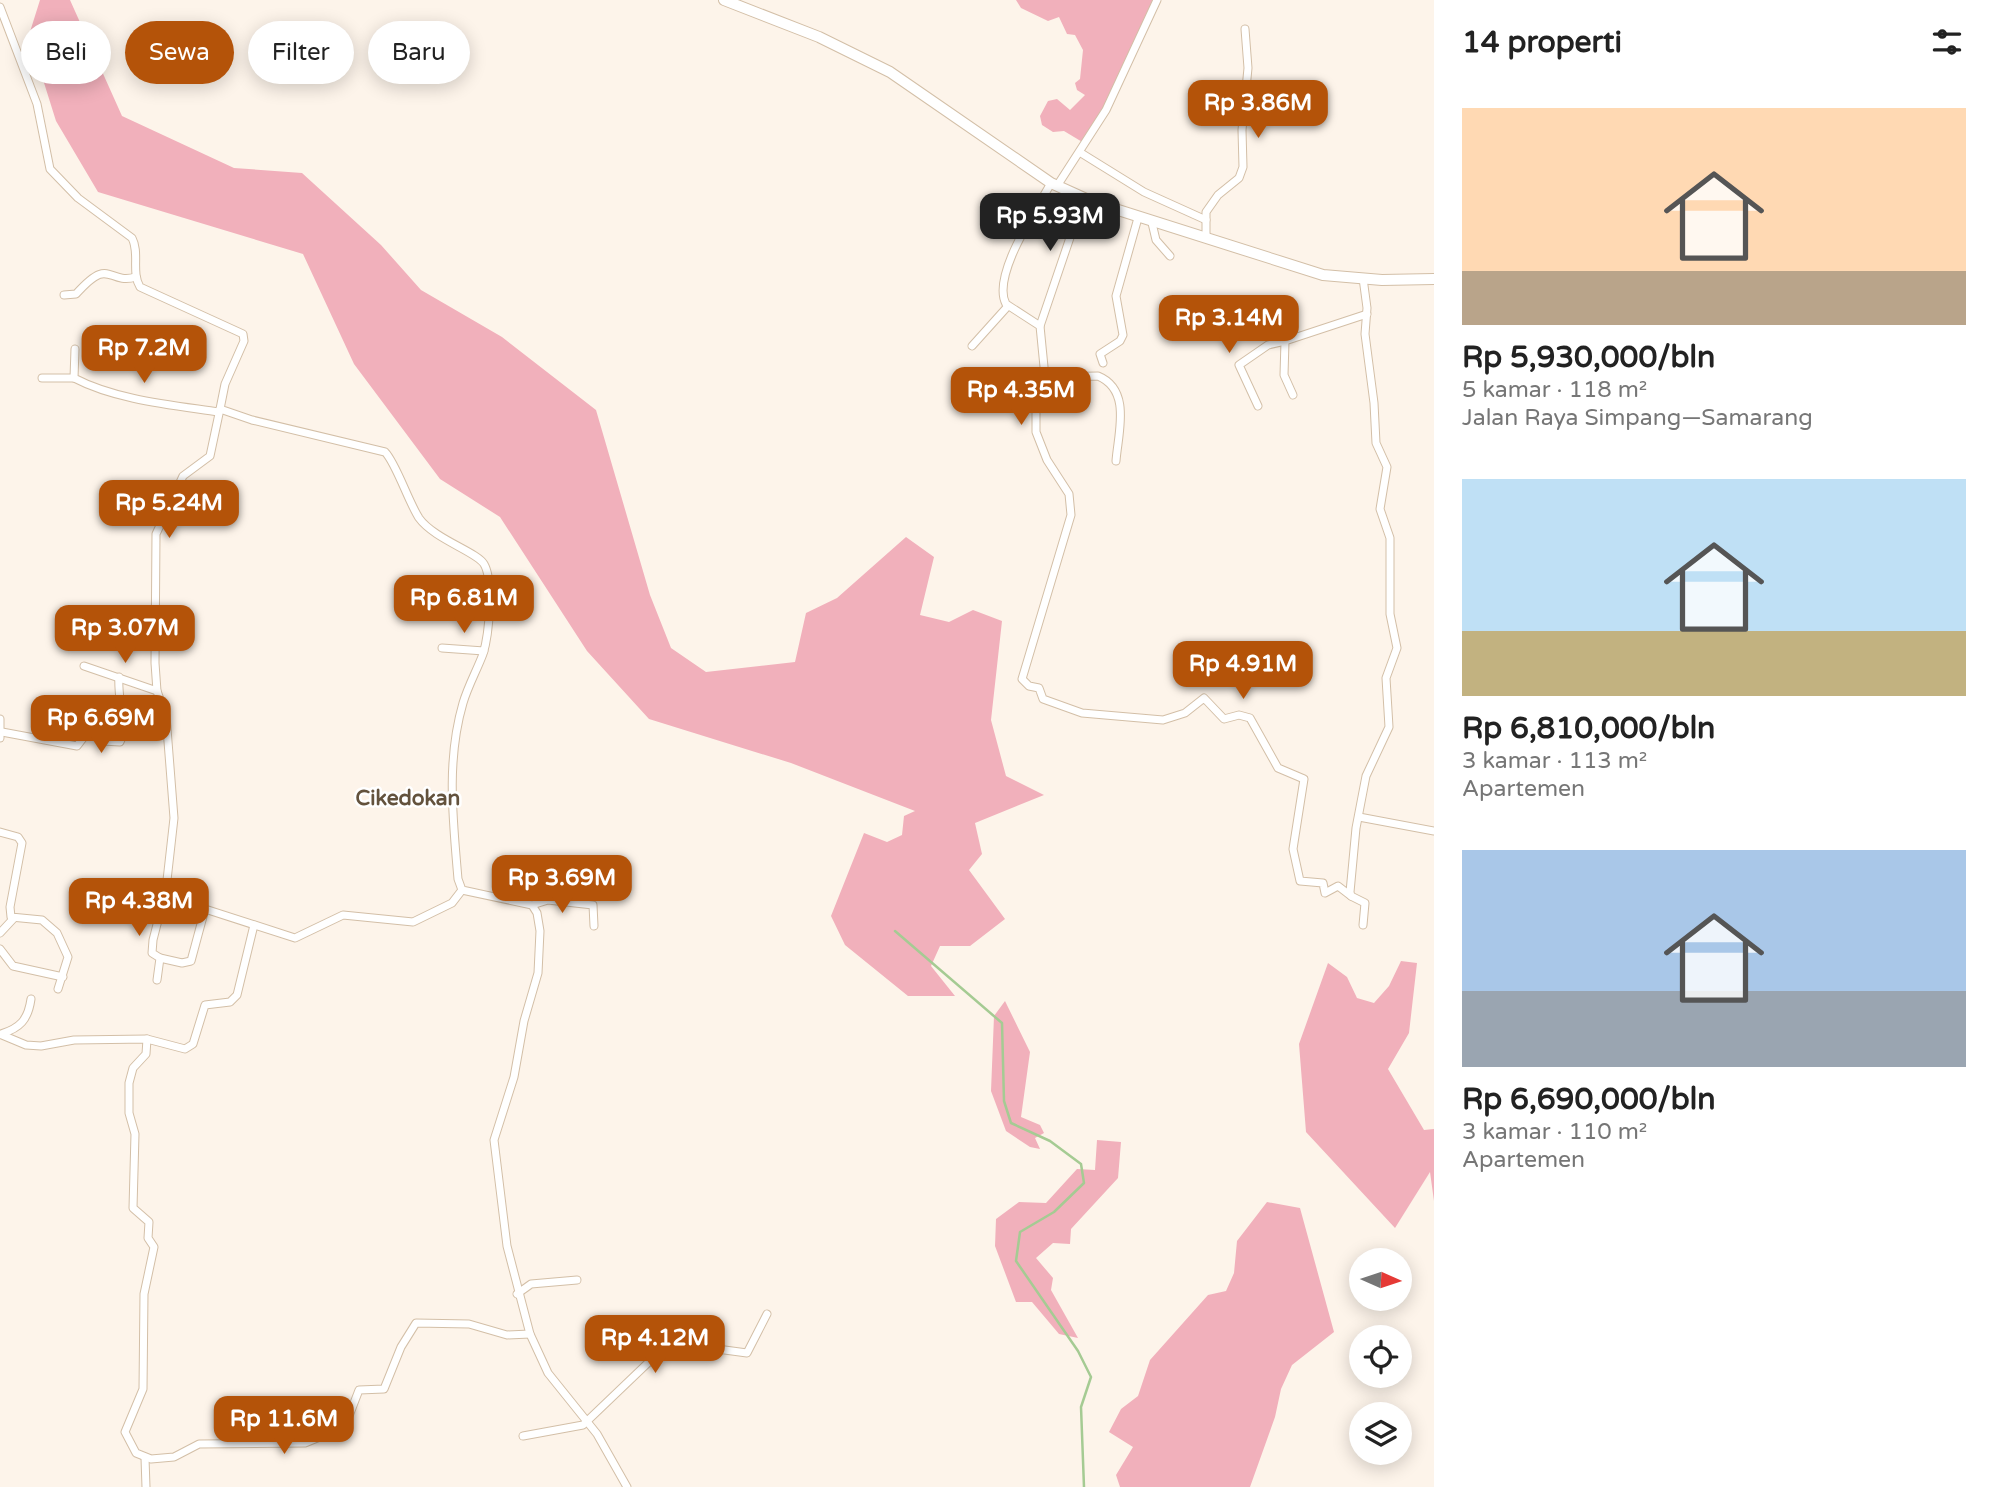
<!DOCTYPE html>
<html lang="id">
<meta charset="utf-8">
<style>
:root{--surface:#fff;--page:#f6f6f6;--text:#222;--muted:#767676;--accent:#b45309}
body{margin:0;font-family:"Varela Round",sans-serif;background:var(--page);color:var(--text);height:100vh;display:flex;flex-direction:column;font-size:26px;white-space:nowrap}
*{box-sizing:border-box;margin:0}
p{font-size:23px;color:var(--muted)}
.icon{flex:none;width:38px;height:38px;fill:none;stroke:currentColor;stroke-width:2;stroke-linecap:round;stroke-linejoin:round}
.map{position:relative;flex:1;overflow:hidden}
.drawer{display:flex;flex-direction:column;background:var(--surface);width:560px}
.drawer>*{flex:none}
.guide{position:absolute;left:21px;top:21px;width:665px;height:63px;display:flex;gap:14px}
.needle{width:46px;rotate:93deg}
.tools{position:absolute;left:1349px;top:1248px;display:grid;gap:14px}
.tools a{display:grid;place-items:center;width:63px;height:63px;border-radius:50%;background:var(--surface);box-shadow:0 4px 18px #0003;font-size:35px}
.price{position:absolute;translate:-50% -60px;padding:0 16px;border-radius:14px;background:var(--accent);color:#fff;font-size:23px;line-height:46px;filter:drop-shadow(0 2px 4px #0008)}
.price::after{content:'';position:absolute;left:50%;top:42px;width:21px;height:16px;margin-left:-10px;background:inherit;clip-path:polygon(0 0,100% 0,50% 100%)}
.price.active{background:#222;color:#fff}
ul{padding:0;list-style:none}
li{display:grid;align-content:center;gap:14px;height:371px;padding:0 28px}
li span{display:grid;place-items:center;height:217px;border-radius:0px;color:#555}
li>.icon{margin-inline-start:auto}
span .icon{width:126px;height:126px;fill:#fffc;stroke-width:1}
li b{font-size:30px}
h2{display:flex;justify-content:space-between;align-items:center;height:84px;padding:0 28px;font-size:30px}
.pill{padding:0 24px;border-radius:32px;background:var(--surface);box-shadow:0 4px 18px #0003;font-size:24px;line-height:63px}
.pill.active{background:var(--accent);color:#fff}
main{display:flex;flex:1;min-height:0}
.map>svg:first-child{display:block}
.green{fill:#f1b0bb}
.lines{fill:none;stroke-linecap:round;stroke-linejoin:round}
.stream{stroke:#a5cb93;stroke-width:2.5}
.street-casing{stroke:#d3bfa7;stroke-width:9}
.secondary-casing{stroke:#d3bfa7;stroke-width:12}
.street{stroke:#fff;stroke-width:7}
.secondary{stroke:#fff;stroke-width:10}
.labels{text-anchor:middle;stroke-width:5;stroke-linejoin:round;paint-order:stroke}
.quarter-label{font-size:21px;font-weight:bold;fill:#63523d;stroke:#fff}
</style>
<main>
<div class="map">
<svg width="1434" height="1487" viewBox="0 0 1434 1487">
<rect width="100%" height="100%" fill="#fdf4ea"/>
<g class="green">
<path d="M 40,0 L 70,0 L 122,116 L 234,168 L 302,173 L 381,245 L 421,290 L 502,337 L 596,410 L 650,595 L 671,648 L 706,672 L 795,662 L 806,613 L 837,598 L 906,537 L 934,557 L 920,615 L 949,622 L 973,610 L 1002,621 L 991,720 L 1006,776 L 1044,795 L 975,823 L 982,854 L 969,870 L 1005,919 L 970,946 L 940,946 L 931,966 L 955,996 L 908,996 L 845,945 L 831,916 L 864,833 L 887,842 L 902,835 L 904,816 L 915,811 L 791,763 L 649,719 L 587,651 L 500,517 L 440,479 L 354,364 L 303,254 L 98,192 L 56,121 L 29,35 Z"/>
<path d="M 1016,0 L 1153,0 L 1102,112 L 1084,143 L 1064,131 L 1053,132 L 1042,125 L 1040,116 L 1048,101 L 1057,99 L 1070,110 L 1085,95 L 1077,90 L 1075,83 L 1080,79 L 1083,50 L 1075,35 L 1067,34 L 1059,17 L 1048,21 L 1021,8 Z"/>
<path d="M 1401,961 L 1417,963 L 1409,1033 L 1388,1069 L 1424,1130 L 1434,1129 L 1434,1201 L 1430,1172 L 1395,1228 L 1306,1132 L 1299,1044 L 1328,963 L 1347,977 L 1357,998 L 1374,1003 L 1389,986 Z"/>
<path d="M 1005,1001 L 1030,1052 L 1021,1117 L 1040,1125 L 1044,1133 L 1035,1138 L 1040,1149 L 1030,1147 L 1006,1131 L 991,1091 L 994,1016 Z"/>
<path d="M 1097,1140 L 1121,1142 L 1118,1178 L 1071,1229 L 1070,1244 L 1053,1243 L 1036,1258 L 1053,1278 L 1051,1290 L 1078,1338 L 1059,1334 L 1032,1302 L 1016,1302 L 995,1246 L 996,1219 L 1019,1202 L 1046,1203 L 1077,1169 L 1095,1170 Z"/>
<path d="M 1267,1202 L 1300,1208 L 1334,1332 L 1292,1365 L 1281,1389 L 1275,1417 L 1250,1487 L 1120,1487 L 1116,1475 L 1133,1447 L 1109,1432 L 1121,1409 L 1138,1396 L 1150,1360 L 1208,1295 L 1226,1291 L 1234,1273 L 1237,1241 Z"/>
</g>
<g class="lines">
<path class="stream" d="M 895,931 L 1002,1023 L 1004,1101 L 1011,1123 L 1050,1141 L 1081,1164 L 1084,1183 L 1054,1212 L 1020,1232 L 1016,1261 L 1078,1351 L 1091,1377 L 1081,1407 L 1084,1487"/>
<defs>
<g id="street">
<path d="M 0,7 L 37,104 L 50,169 L 78,198 L 132,238 C 140,253 131,272 140,287 L 243,334 L 244,341 L 225,384 L 220,409 L 252,420 L 385,452 C 396,463 408,501 419,518 C 434,539 477,552 484,564 C 494,581 489,635 483,654 C 477,670 468,686 463,703 C 446,761 453,820 458,879 L 462,890 L 532,905 L 537,913 L 540,931 L 538,973 L 524,1021 L 514,1077 L 494,1140 L 507,1246 L 530,1334 L 548,1373 L 597,1434 L 627,1487"/>
<path d="M 1081,153 L 1144,192 L 1206,220"/>
<path d="M 1051,183 C 1037,209 991,276 1006,304 L 1040,326 L 1045,377 L 1036,407 L 1036,432 L 1047,460 L 1069,494 L 1071,515 L 1022,679 L 1029,686 L 1039,688 L 1043,699 L 1082,713 L 1163,720 L 1185,713 L 1204,698 L 1224,719 L 1239,715 L 1250,718 L 1278,768 L 1304,779 L 1293,849 L 1300,881 L 1323,883 L 1325,893 L 1338,886 L 1351,896"/>
<path d="M 1057,186 L 1106,110 L 1157,0"/>
<path d="M 1152,223 L 1156,240 L 1170,256"/>
<path d="M 1206,235 L 1206,212 L 1218,195 L 1239,178 L 1243,167 L 1242,130 L 1248,68 L 1245,29"/>
<path d="M 64,295 L 76,294 C 111,255 106,285 136,277"/>
<path d="M 1040,326 L 1077,217 L 1093,202"/>
<path d="M 972,346 L 1008,306"/>
<path d="M 75,349 L 74,378 C 116,400 172,405 219,412"/>
<path d="M 1103,363 L 1100,354 L 1120,341 L 1123,335 L 1116,296 L 1138,218"/>
<path d="M 1045,377 L 1098,376 C 1132,390 1118,433 1116,461"/>
<path d="M 42,378 L 74,378"/>
<path d="M 1293,395 L 1284,375 L 1285,341 L 1367,314"/>
<path d="M 1258,406 L 1239,365 L 1268,345 L 1285,341"/>
<path d="M 442,648 L 484,651"/>
<path d="M 84,666 L 157,691"/>
<path d="M 0,719 L 0,738"/>
<path d="M 2,732 L 77,746 L 87,733 L 97,735 L 103,741 L 120,742 C 127,730 117,695 119,677"/>
<path d="M 1359,817 L 1434,831"/>
<path d="M 0,832 L 18,837 L 22,843 L 10,907 L 11,917 L 42,920 L 57,933 L 68,957 L 58,989"/>
<path d="M 118,893 L 205,909 L 295,938 L 343,915 L 413,922 L 452,903 L 462,890"/>
<path d="M 532,905 L 548,900 L 593,905 L 594,926"/>
<path d="M 1363,925 L 1365,903 L 1351,896 L 1350,892 L 1356,828 L 1366,776 L 1389,727 L 1386,678 L 1397,648 L 1390,614 L 1390,538 L 1380,509 L 1387,467 L 1376,443 L 1374,403 L 1365,334 L 1367,308 L 1363,278"/>
<path d="M 0,933 L 14,918"/>
<path d="M 0,949 L 13,966 L 63,977"/>
<path d="M 160,958 L 182,963 L 191,961 L 205,909"/>
<path d="M 157,980 L 160,958 L 152,953 L 153,940 L 166,889 L 174,818 L 166,716 L 157,691 L 155,663 L 156,534 L 183,476 L 210,456 L 220,409"/>
<path d="M 1,1034 C 20,1028 28,1020 31,999"/>
<path d="M 2,1035 L 26,1045 L 41,1046 L 74,1040 L 147,1039 L 185,1049 L 193,1044 L 205,1005 L 230,1002 L 237,995 L 254,925"/>
<path d="M 147,1039 L 146,1054 L 133,1068 L 129,1083 L 129,1113 L 135,1134 L 133,1208 L 149,1222 L 148,1238 L 154,1247 L 144,1294 L 143,1389 L 125,1432 L 136,1453 L 151,1459 L 174,1457 L 199,1444 L 305,1443 L 339,1429 L 349,1416 L 359,1390 L 384,1389 L 401,1347 L 416,1323 L 469,1324 L 507,1335 L 530,1334"/>
<path d="M 517,1294 L 531,1284 L 577,1280"/>
<path d="M 523,1436 L 583,1425 L 652,1359 L 663,1354 L 689,1354 L 695,1346 L 747,1353 L 767,1314"/>
<path d="M 145,1458 L 146,1487"/>
</g>
<path id="secondary" d="M 724,0 L 819,37 L 890,72 L 1051,183 L 1093,202 L 1323,275 L 1382,280 L 1434,279"/>
</defs>
<use href="#street" class="street-casing"/>
<use href="#secondary" class="secondary-casing"/>
<use href="#street" class="street"/>
<use href="#secondary" class="secondary"/>
</g>
<g class="labels">
<g class="quarter-label">
<text x="408" y="805">Cikedokan</text>
</g>
</g>
</svg>
<div class="tools">
<a><svg class="needle" viewBox="-14 -14 28 28"><path d="M0-13l5 13h-10z" fill="#e53935"/><path d="M0 13l5-13h-10z" fill="#767676"/></svg></a>
<a><svg class="icon" aria-label="locate" viewBox="0 0 24 24"><circle cx="12" cy="12" r="6"/><path d="M12 2v4M12 18v4M2 12h4M18 12h4"/></svg></a>
<a><svg class="icon" aria-label="layers" viewBox="0 0 24 24"><path d="M12 4l9 5-9 5-9-5zM3 14l9 5 9-5"/></svg></a>
</div>
<b class="price" style="left:1258px;top:140px">Rp 3.86M</b>
<b class="price active" style="left:1050px;top:253px">Rp 5.93M</b>
<b class="price" style="left:1229px;top:355px">Rp 3.14M</b>
<b class="price" style="left:144px;top:385px">Rp 7.2M</b>
<b class="price" style="left:1021px;top:427px">Rp 4.35M</b>
<b class="price" style="left:169px;top:540px">Rp 5.24M</b>
<b class="price" style="left:464px;top:635px">Rp 6.81M</b>
<b class="price" style="left:125px;top:665px">Rp 3.07M</b>
<b class="price" style="left:1243px;top:701px">Rp 4.91M</b>
<b class="price" style="left:101px;top:755px">Rp 6.69M</b>
<b class="price" style="left:562px;top:915px">Rp 3.69M</b>
<b class="price" style="left:139px;top:938px">Rp 4.38M</b>
<b class="price" style="left:655px;top:1375px">Rp 4.12M</b>
<b class="price" style="left:284px;top:1456px">Rp 11.6M</b>
<div class="guide">
<a class="pill">Beli</a>
<a class="pill active">Sewa</a>
<a class="pill">Filter</a>
<a class="pill">Baru</a>
</div>
</div>
<section class="drawer">
<h2>14 properti<svg class="icon" aria-label="filters" viewBox="0 0 24 24"><path d="M4 7h16M4 17h16"/><circle cx="9" cy="7" r="2"/><circle cx="15" cy="17" r="2"/></svg></h2>
<ul>
<li><span style="background:linear-gradient(#ffd9b3 75%,#b9a48a 0)"><svg class="icon" aria-label="home" viewBox="0 0 24 24"><path d="M3 11l9-7 9 7M6 9v11h12V9"/></svg></span><div><b>Rp 5,930,000/bln</b><p>5 kamar · 118 m²</p><p>Jalan Raya Simpang—Samarang</p></div></li>
<li><span style="background:linear-gradient(#bfe0f5 70%,#c2b280 0)"><svg class="icon" aria-label="home" viewBox="0 0 24 24"><path d="M3 11l9-7 9 7M6 9v11h12V9"/></svg></span><div><b>Rp 6,810,000/bln</b><p>3 kamar · 113 m²</p><p>Apartemen</p></div></li>
<li><span style="background:linear-gradient(#a9c7e8 65%,#9aa5b1 0)"><svg class="icon" aria-label="home" viewBox="0 0 24 24"><path d="M3 11l9-7 9 7M6 9v11h12V9"/></svg></span><div><b>Rp 6,690,000/bln</b><p>3 kamar · 110 m²</p><p>Apartemen</p></div></li>
</ul>
</section>
</main>
